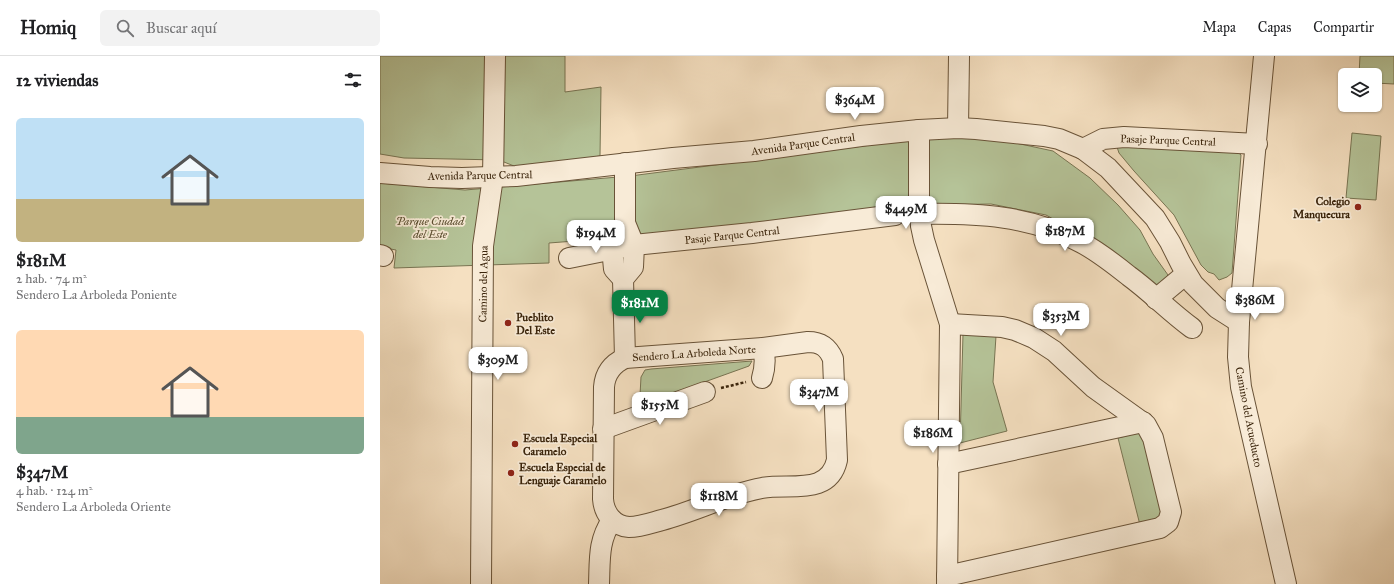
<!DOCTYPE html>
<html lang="es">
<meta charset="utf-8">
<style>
:root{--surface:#fff;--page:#f2f2f2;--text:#202124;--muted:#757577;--line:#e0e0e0;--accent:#0b8043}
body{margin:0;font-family:"IM FELL Great Primer",serif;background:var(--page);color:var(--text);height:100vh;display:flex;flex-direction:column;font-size:15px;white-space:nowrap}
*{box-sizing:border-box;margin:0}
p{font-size:13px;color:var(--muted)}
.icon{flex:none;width:22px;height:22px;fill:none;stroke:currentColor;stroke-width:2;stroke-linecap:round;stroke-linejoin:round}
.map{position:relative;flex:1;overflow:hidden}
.drawer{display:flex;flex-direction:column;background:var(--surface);width:380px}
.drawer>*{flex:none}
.fabs{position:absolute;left:958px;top:12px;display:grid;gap:8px}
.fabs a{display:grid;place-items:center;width:44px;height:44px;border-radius:6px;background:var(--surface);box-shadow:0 1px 3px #0004;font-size:20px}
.price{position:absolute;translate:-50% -34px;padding:0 9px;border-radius:8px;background:#fff;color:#222;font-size:13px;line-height:26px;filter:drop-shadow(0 1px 2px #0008)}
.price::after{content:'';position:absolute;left:50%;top:24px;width:12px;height:9px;margin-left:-6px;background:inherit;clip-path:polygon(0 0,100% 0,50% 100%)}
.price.on{background:var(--accent);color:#fff}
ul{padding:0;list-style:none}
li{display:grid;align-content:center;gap:8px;height:212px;padding:0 16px}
li span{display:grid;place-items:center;height:124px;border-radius:6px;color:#555}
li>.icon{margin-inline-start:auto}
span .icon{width:72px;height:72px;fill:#fffc;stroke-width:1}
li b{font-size:17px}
h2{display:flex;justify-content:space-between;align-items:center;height:48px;padding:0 16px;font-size:17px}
header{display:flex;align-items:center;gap:24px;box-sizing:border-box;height:56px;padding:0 20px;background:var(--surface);border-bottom:1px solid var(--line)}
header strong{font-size:19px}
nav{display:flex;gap:22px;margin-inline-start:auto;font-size:14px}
.search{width:280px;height:36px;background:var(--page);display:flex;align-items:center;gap:10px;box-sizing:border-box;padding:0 14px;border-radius:6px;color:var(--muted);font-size:15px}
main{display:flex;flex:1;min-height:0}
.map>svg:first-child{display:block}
.green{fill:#b5c398;stroke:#787452}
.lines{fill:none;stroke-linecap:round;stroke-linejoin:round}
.minor-casing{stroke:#695338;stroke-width:22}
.path{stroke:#3a240b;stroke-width:2.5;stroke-dasharray:3 2;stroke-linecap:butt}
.minor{stroke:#f8ebd7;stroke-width:20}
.poi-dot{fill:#8f2418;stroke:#f8ebd7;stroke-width:1.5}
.labels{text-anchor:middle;stroke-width:3.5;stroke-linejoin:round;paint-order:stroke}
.street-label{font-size:11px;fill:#3a240b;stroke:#f8ebd7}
.poi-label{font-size:11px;font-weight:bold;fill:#3a240b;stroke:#f8ebd7;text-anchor:start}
.park-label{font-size:11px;font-style:italic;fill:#594c2e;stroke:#f8ebd7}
</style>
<header>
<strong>Homiq</strong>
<div class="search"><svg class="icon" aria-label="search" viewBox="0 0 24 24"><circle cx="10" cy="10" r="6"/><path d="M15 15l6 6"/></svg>Buscar aquí</div>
<nav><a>Mapa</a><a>Capas</a><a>Compartir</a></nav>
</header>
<main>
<section class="drawer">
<h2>12 viviendas<svg class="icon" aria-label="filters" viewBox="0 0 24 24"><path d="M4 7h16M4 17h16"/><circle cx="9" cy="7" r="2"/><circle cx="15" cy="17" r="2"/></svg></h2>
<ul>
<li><span style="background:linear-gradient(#bfe0f5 65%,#c2b280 0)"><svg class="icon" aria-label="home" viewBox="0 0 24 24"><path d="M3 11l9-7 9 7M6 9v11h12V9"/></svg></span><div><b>$181M</b><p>2 hab. · 74 m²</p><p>Sendero La Arboleda Poniente</p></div></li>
<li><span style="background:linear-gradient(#ffd9b3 70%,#7fa58c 0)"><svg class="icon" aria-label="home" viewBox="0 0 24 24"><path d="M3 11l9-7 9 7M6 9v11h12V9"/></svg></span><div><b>$347M</b><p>4 hab. · 124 m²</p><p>Sendero La Arboleda Oriente</p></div></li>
</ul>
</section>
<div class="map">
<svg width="1014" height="528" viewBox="0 0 1014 528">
<rect width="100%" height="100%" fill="#f5e0c1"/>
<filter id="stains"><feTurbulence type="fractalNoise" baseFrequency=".005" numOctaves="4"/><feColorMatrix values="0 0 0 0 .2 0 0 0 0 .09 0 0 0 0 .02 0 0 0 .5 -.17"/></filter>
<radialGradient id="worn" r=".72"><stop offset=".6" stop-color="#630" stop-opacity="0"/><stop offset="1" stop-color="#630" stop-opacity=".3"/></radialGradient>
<g class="green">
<path d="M 0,0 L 185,0 L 185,36 L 221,31 L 220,100 L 139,112 L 119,104 L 24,102 L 0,98 Z"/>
<path d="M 980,0 L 1014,0 L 1014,28 L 995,27 L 995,19 L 979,19 Z"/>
<path d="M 972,77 L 1001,80 L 996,144 L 966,142 Z"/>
<path d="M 586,81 L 631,86 L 673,95 L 710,122 L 738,149 L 760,174 L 773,198 L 788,219 L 774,234 L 702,179 L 666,159 L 611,148 L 550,149 L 272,179 L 169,187 L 169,207 L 14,212 L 16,194 L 0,191 L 0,127 L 85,134 L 250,120 L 530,84 Z"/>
<path d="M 737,91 L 854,93 L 861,99 L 852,217 L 847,221 L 839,224 L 834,218 L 828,216 L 821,209 L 794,159 L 754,115 L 739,97 Z"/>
<path d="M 583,278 L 616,280 L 613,326 L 627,375 L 580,387 Z"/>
<path d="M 372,305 L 369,310 L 266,347 L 260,339 L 261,321 L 265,314 L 271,313 Z"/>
<path d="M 761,376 L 784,464 L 760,469 L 738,382 Z"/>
</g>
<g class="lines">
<defs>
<g id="minor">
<path d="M 884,0 L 859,266 L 858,301 L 861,331 L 906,528"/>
<path d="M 578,72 L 579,0"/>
<path d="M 539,74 L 539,145 L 541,170 L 544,184 L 570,268 L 567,528"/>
<path d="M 703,93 L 723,83 L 744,81 L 877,88"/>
<path d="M 0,117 L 50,121 L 82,122 L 136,120 L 293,102 L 374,95 L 481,80 L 539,74 L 578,72 L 596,73 L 664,80 L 679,83 L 703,93 L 728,112 L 775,162 L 790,186 L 801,208 L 813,228 L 837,252 L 859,266"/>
<path d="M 539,158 C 597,157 650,159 702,187 C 719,196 734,208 749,220 C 771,236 790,256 812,272"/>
<path d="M 238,181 L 232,192 L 234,213 L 243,223"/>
<path d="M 0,199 L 3,200"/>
<path d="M 189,202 L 254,189 L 372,177 L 515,159"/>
<path d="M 776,243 L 806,218"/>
<path d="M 428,286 C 441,286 448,291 453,303 L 457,404 C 449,440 410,427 382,432 C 348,438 316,455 282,464 C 271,467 260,471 249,471 C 233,470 224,457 223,443 L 224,331 C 225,317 232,308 245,302 L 383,292 Z"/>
<path d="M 245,302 L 243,223 L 253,211 L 254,189 L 245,167 L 245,107"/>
<path d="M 382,322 C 385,312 386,303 383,292"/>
<path d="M 223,373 L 325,336"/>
<path d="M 568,408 L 763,366"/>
<path d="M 567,520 L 780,472 L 788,466 L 791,456 L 773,382 L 766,369 L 713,331 L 674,295 L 654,282 L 635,274 L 622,271 L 570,268"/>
<path d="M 101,528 L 103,190 L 113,121 L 115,0"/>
<path d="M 219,528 C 220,503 218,485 232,464"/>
</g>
</defs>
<use href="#minor" class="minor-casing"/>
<path class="path" d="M 341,332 L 366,326"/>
<use href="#minor" class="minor"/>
</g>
<g class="poi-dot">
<circle cx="978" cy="151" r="4"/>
<circle cx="128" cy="267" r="4"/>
<circle cx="135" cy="388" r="4"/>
<circle cx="131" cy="417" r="4"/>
</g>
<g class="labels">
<g class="street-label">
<text transform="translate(788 84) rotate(2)" y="4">Pasaje Parque Central</text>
<text transform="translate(423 88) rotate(-8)" y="4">Avenida Parque Central</text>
<text transform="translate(100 119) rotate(-1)" y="4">Avenida Parque Central</text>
<text transform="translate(352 179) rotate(-6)" y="4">Pasaje Parque Central</text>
<text transform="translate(103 228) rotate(-89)" y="4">Camino del Agua</text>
<text transform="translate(314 297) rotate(-4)" y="4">Sendero La Arboleda Norte</text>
<text transform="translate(869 361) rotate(79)" y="4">Camino del Acueducto</text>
</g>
<g class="poi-label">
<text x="970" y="149" text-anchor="end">Colegio<tspan x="970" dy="13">Manquecura</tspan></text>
<text x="136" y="265">Pueblito<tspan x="136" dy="13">Del Este</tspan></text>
<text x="143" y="386">Escuela Especial<tspan x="143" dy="13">Caramelo</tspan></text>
<text x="139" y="415">Escuela Especial de<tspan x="139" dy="13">Lenguaje Caramelo</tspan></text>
</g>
<g class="park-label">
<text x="50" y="169">Parque Ciudad<tspan x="50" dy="13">del Este</tspan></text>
</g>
</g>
<rect width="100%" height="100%" filter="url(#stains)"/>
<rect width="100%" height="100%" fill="url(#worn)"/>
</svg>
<div class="fabs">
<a><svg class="icon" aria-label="layers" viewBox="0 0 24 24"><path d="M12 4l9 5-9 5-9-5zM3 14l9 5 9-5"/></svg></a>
</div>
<b class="price" style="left:475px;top:65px">$364M</b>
<b class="price" style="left:526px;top:174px">$449M</b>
<b class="price" style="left:685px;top:196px">$187M</b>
<b class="price" style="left:216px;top:198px">$194M</b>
<b class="price" style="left:875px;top:265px">$386M</b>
<b class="price on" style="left:260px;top:268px">$181M</b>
<b class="price" style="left:681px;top:281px">$353M</b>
<b class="price" style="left:118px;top:325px">$309M</b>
<b class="price" style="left:439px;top:357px">$347M</b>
<b class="price" style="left:280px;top:370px">$155M</b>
<b class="price" style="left:553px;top:398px">$186M</b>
<b class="price" style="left:339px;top:461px">$118M</b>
</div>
</main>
